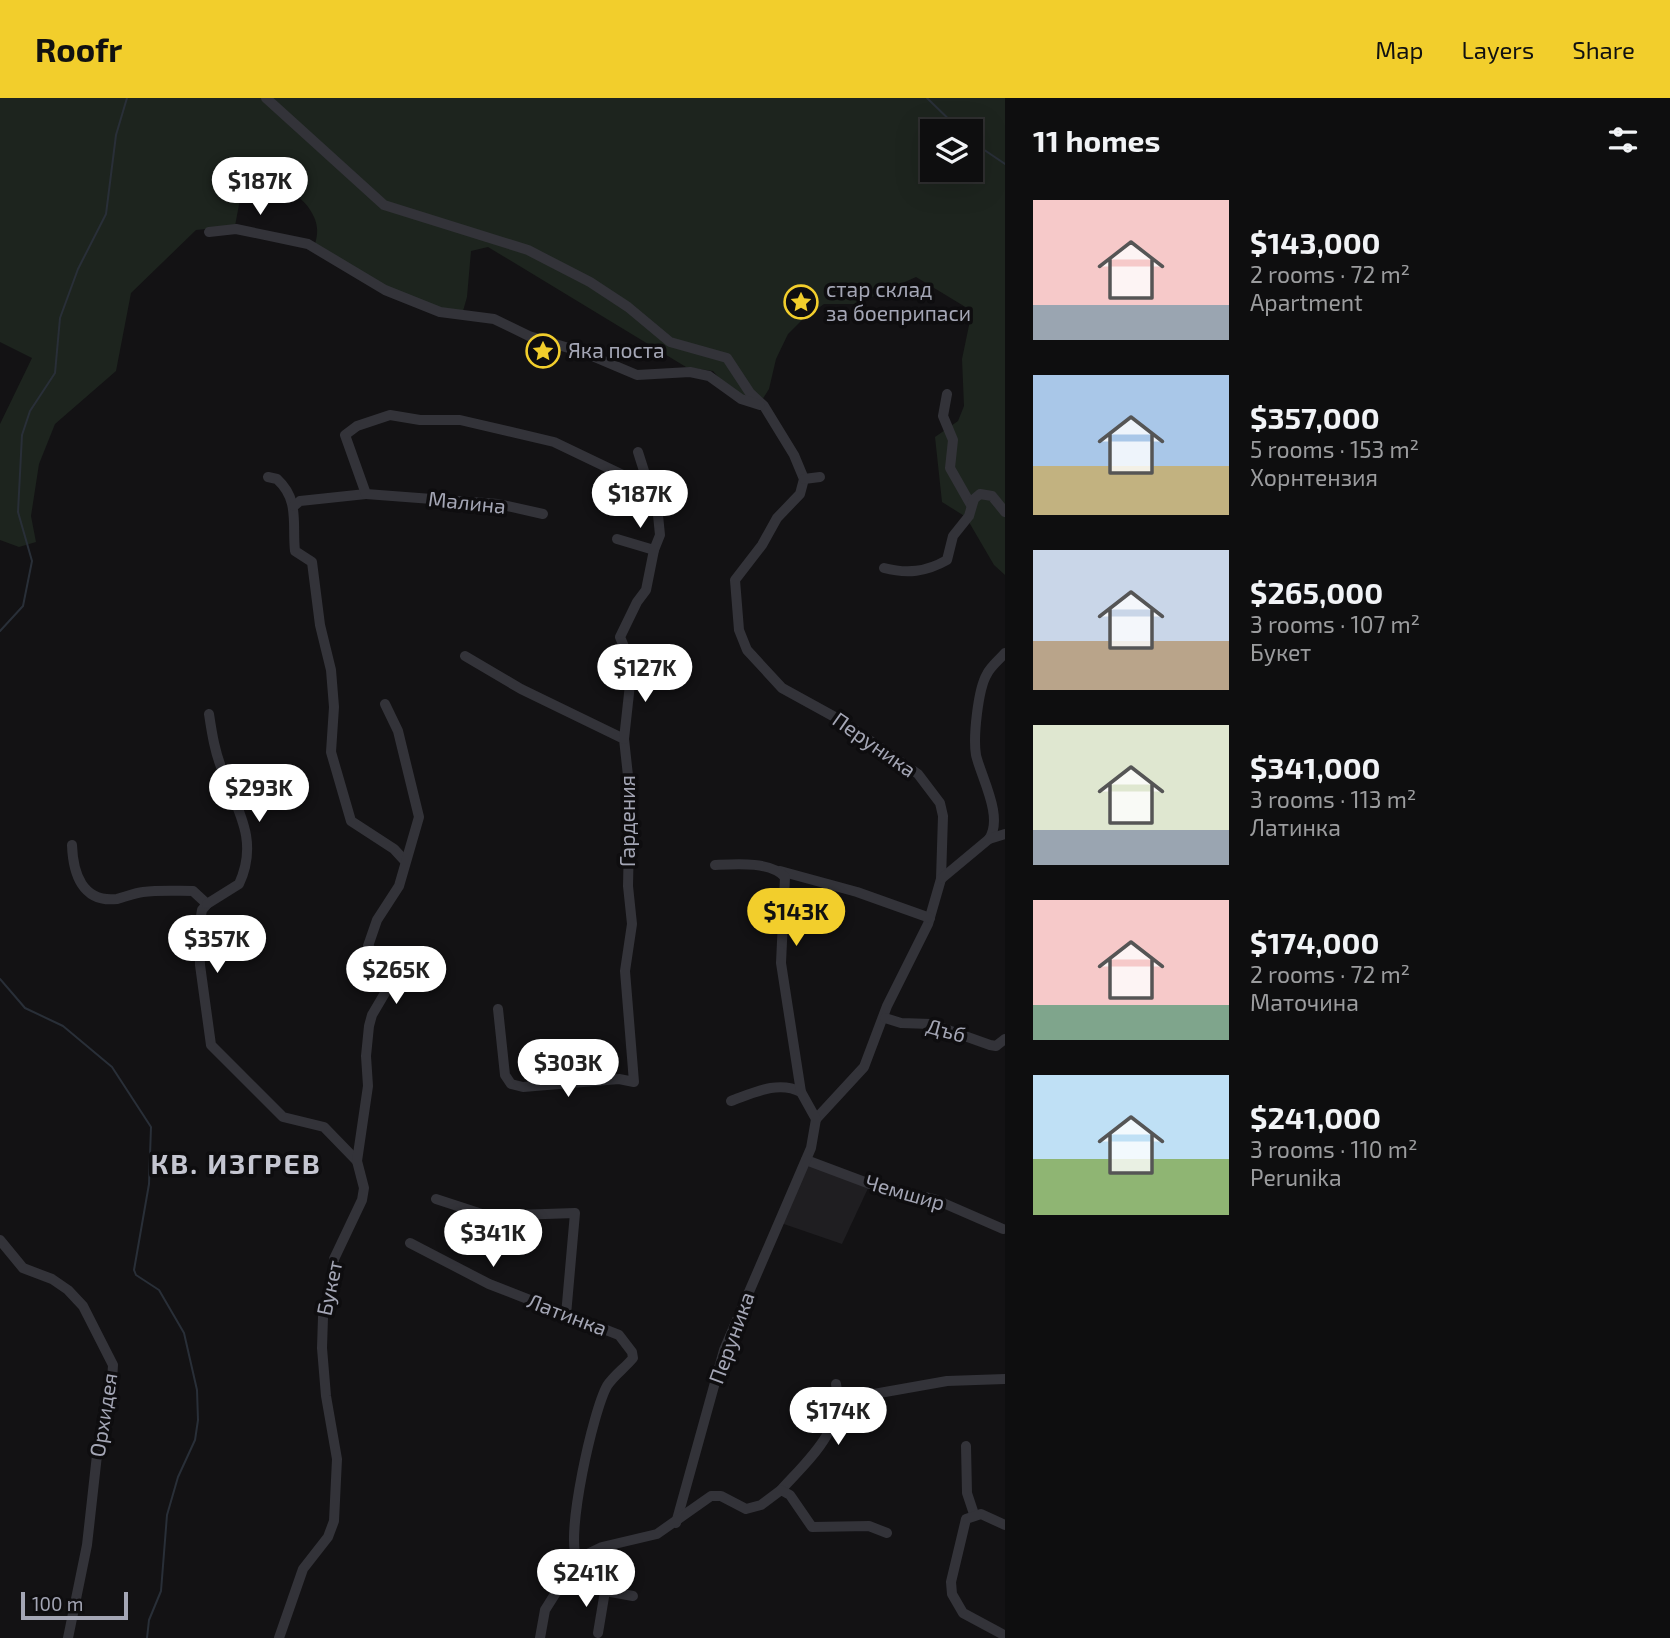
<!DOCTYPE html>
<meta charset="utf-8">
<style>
:root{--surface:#0e0e0f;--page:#171718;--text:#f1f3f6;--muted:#9b9c9e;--line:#2e2e2f;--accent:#f2ce2c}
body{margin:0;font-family:"Exo 2",sans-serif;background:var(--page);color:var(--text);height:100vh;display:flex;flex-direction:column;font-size:26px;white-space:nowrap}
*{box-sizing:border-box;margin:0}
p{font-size:23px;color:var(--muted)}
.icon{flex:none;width:38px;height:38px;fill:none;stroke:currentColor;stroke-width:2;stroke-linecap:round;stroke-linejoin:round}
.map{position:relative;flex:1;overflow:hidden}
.side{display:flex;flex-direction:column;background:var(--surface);width:665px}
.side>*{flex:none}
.fabs{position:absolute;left:920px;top:21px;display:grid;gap:14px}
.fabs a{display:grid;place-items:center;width:63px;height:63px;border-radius:0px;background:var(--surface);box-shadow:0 7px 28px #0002,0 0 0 2px var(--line);font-size:35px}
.scale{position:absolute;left:21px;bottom:18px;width:107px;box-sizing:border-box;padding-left:7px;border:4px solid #a4a6b5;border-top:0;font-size:19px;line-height:24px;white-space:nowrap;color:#a4a6b5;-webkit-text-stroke:5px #0e0d0f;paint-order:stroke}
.price{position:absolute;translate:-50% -60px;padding:0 16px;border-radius:24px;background:#fff;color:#222;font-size:23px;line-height:46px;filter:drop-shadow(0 2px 4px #0008)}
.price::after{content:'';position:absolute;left:50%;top:42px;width:21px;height:16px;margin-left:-10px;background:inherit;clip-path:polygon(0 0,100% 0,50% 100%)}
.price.selected{background:var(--accent);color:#111}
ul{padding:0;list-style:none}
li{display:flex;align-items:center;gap:21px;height:175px;padding:0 28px}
li span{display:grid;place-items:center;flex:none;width:196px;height:140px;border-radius:0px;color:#555}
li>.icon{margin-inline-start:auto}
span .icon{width:84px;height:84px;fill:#fffc;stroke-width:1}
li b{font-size:30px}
h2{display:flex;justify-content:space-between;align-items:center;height:84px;padding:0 28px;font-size:30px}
header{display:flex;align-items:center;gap:42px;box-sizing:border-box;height:98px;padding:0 35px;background:var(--accent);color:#111}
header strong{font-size:33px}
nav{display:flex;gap:38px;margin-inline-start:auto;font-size:24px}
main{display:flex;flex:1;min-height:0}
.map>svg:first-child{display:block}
.built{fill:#1f1e21}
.green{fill:#1d241e;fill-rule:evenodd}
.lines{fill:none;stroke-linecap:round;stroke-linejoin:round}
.stream{stroke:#292f38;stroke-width:2}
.minor{stroke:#333339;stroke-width:10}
.labels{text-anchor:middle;stroke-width:7;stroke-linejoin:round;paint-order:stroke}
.poi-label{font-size:21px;fill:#a4a6b5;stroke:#0e0d0f;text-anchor:start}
.street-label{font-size:21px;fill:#a4a6b5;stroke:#0e0d0f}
.district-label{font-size:28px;font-weight:bold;letter-spacing:2px;fill:#c5c6d1;stroke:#0e0d0f}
</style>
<header>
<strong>Roofr</strong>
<nav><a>Map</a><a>Layers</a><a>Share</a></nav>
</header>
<main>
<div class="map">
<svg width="1005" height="1540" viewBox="0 0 1005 1540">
<rect width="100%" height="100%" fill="#131214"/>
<path class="built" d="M 806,1062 L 870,1086 L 842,1146 L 778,1124 Z"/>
<path class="green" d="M 0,0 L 1005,0 L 1005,477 L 994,467 L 966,419 L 942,404 L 935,339 L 958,323 L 964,308 L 962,261 L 972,213 L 916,179 L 856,206 L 824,206 L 803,221 L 788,236 L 776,261 L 769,291 L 760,305 L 730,292 L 713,273 L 686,269 L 488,149 L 471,153 L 467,199 L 463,213 C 405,212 361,178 315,146 C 318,136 318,128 314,119 C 300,88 270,88 241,96 L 235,128 L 196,132 L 131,195 L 116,273 L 55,326 L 39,366 L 31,418 L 36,444 L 19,449 L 0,442 L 0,326 L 32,260 L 0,244 ZM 933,33 L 971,33 L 971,72 L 933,72 Z"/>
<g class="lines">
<g class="stream">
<path d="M 927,0 L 961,33"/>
<path d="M 971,43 L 1005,66"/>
<path d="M 0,533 L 23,508 L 32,463 L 18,414 L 22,337 L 30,313 L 55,275 L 60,220 L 78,171 L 106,116 L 116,37 L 127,0"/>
<path d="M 0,881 L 25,910 L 63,928 L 112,969 L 151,1029 L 149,1086 L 134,1172 L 136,1177 L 159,1192 L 184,1235 L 197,1292 L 198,1322 L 195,1342 L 178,1379 L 167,1417 L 161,1493 L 149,1522 L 147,1540"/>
</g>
<g class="minor">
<path d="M 266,0 L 384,107 L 528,152 L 590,184 L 628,209 L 670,244 L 727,260 L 750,295 L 764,308 L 794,357 L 804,381 L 800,396 L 777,420 L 762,447 L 735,482 L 739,532 L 747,552 L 782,590 L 842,623 L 918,676 L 940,705 L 943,718 L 941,781 L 928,826 L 887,908 L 864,969 L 816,1021"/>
<path d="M 209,134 L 236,131 L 308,146 L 385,192 L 440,214 L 494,221 L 529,238 L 585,255 L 637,277 L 690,274 L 709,278 L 741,301 L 760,307"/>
<path d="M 947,296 L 943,318 L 953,342 L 950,370 L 971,407"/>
<path d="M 268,379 L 277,381 C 300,402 292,426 295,453 L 312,464 L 320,527 L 331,572 L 334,609 L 331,654 L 351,723 L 394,751 L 405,763"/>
<path d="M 804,381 L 820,379"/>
<path d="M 294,408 L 300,403 L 366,396"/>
<path d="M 543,416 L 498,406 L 366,396 L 345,337 L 357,328 L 390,317 L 420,322 L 460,322 L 554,344 L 650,390"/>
<path d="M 617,441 L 654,452"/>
<path d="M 884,470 C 907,476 926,474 947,462 L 953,438 L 969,418 L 974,401 L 980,396 L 992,398 L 1005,414"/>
<path d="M 465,558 L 521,591 L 624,641 L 630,696 L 628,788 L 632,826 L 625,873 L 634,984 L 619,981 L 523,989 L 511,986 L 505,977 L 498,911"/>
<path d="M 624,641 L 632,568 L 620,539 L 637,504 L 646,492 L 654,452 L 660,437 L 658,417 L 638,354"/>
<path d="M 989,741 C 1004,719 981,679 976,657 C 973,639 978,591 987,576 C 991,568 999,562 1005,555"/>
<path d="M 72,747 C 73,775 82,805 117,801 C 126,799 134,795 143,794 C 159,792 176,793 193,793 L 207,806 L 202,812 L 199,829 L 200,867 L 211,947 L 283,1019 L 324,1029 L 357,1063"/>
<path d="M 780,773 L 857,794 L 930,820"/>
<path d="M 941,781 L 989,741 L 1005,736"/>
<path d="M 207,806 L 239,786 C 259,743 238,713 223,674 C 215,655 212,636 209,616"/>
<path d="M 885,920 L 901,925 L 931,926 L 990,947 L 996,948 L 1005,941"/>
<path d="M 731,1003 C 753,995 778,982 801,994"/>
<path d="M 806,1062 L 870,1086 L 934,1101 L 1003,1131"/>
<path d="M 436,1101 L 488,1118 L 575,1115 L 566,1217"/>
<path d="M 0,1142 L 23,1170 L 52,1181 L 68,1192 L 83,1208 L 113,1267 L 111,1297 L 99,1339 L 87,1447 L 68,1540"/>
<path d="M 410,1145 L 489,1186 L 619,1237 L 632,1254 L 633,1260 C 625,1270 614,1277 607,1288 C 593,1313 565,1438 577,1461"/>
<path d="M 840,1302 L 947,1283 L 1005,1281"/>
<path d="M 966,1348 L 967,1395 L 974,1416"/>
<path d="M 781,1392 C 809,1361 845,1331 836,1286"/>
<path d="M 676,1425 L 724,1252 L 811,1050 L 816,1021 L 801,994 L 781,865 L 785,779 C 770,763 735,766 715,767"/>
<path d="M 561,1485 L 633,1498"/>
<path d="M 598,1535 L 605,1493"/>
<path d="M 1002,1536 L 963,1515 L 952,1496 L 951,1484 L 966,1421 L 981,1416 L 1005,1427"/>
<path d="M 279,1540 L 303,1471 L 328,1439 L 334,1423 L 337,1361 L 326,1298 L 322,1250 L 323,1219 L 332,1192 L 334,1161 L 362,1102 L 364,1090 L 357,1063 L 368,988 L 366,958 L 369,928 L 372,917 L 392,883 L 390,875 L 368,848 L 377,822 L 399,788 L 419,719 L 398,633 L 385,606"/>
<path d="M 540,1540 L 545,1512 L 577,1461 L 602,1449 L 657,1436 L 711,1398 L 721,1398 L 746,1411 L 761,1407 L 781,1392 L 790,1397 L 812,1429 L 869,1428 L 887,1435"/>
</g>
</g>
<defs>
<symbol id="sight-ring" viewBox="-11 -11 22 22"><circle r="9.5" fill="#0e0d0f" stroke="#f2ce2c" stroke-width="1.5"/><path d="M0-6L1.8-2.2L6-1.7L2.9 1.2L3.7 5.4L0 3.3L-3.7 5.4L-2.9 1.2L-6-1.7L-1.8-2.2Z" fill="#f2ce2c"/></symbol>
</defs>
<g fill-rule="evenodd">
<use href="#sight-ring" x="782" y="185" width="38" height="38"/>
<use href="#sight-ring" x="524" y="234" width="38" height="38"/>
</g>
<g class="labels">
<g class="poi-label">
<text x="826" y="199">стар склад<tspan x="826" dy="24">за боеприпаси</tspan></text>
<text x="568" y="260">Яка поста</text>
</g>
<g class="street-label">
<text transform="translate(467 405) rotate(6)" y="7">Малина</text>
<text transform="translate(874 647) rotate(35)" y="7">Перуника</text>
<text transform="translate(628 723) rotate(-90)" y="7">Гардения</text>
<text transform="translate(946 933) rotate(15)" y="7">Дъб</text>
<text transform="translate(905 1095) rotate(16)" y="7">Чемшир</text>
<text transform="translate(330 1190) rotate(-78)" y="7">Букет</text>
<text transform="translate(567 1217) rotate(21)" y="7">Латинка</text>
<text transform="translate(732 1240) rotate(-70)" y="7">Перуника</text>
<text transform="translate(104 1317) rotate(-81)" y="7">Орхидея</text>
</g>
<g class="district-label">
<text x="236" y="1076">КВ. ИЗГРЕВ</text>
</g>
</g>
</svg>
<div class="fabs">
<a><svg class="icon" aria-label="layers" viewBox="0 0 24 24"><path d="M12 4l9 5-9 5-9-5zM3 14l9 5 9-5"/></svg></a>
</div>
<div class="scale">100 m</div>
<b class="price" style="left:260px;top:119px">$187K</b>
<b class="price" style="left:640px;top:432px">$187K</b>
<b class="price" style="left:645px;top:606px">$127K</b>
<b class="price" style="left:259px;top:726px">$293K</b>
<b class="price selected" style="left:796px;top:850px">$143K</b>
<b class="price" style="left:217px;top:877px">$357K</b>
<b class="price" style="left:396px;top:908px">$265K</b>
<b class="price" style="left:568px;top:1001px">$303K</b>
<b class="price" style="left:493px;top:1171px">$341K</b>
<b class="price" style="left:838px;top:1349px">$174K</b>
<b class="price" style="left:586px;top:1511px">$241K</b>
</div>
<section class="side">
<h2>11 homes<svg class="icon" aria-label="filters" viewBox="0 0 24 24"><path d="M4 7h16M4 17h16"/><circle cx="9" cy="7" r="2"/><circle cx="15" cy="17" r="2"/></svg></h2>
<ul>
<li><span style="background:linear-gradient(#f6c9c9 75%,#9aa5b1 0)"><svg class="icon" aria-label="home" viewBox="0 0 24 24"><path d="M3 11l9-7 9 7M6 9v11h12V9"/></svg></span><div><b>$143,000</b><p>2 rooms · 72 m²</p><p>Apartment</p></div></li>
<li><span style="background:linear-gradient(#a9c7e8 65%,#c2b280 0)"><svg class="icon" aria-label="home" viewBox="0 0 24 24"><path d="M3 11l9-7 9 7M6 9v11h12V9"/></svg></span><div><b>$357,000</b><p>5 rooms · 153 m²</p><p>Хорнтензия</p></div></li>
<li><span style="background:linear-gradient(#c9d6e8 65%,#b9a48a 0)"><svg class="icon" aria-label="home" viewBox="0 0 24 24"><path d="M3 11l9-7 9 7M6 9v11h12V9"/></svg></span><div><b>$265,000</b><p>3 rooms · 107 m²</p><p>Букет</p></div></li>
<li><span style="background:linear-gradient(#dfe7d0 75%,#9aa5b1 0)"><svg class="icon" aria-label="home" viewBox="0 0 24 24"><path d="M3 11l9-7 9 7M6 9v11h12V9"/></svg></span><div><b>$341,000</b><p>3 rooms · 113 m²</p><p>Латинка</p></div></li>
<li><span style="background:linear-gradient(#f6c9c9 75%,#7fa58c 0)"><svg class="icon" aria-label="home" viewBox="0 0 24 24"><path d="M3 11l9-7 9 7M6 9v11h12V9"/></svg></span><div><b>$174,000</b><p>2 rooms · 72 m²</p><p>Маточина</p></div></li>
<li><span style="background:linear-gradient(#bfe0f5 60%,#8fb573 0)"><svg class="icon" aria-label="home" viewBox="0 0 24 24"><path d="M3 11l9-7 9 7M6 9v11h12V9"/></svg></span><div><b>$241,000</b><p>3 rooms · 110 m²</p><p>Perunika</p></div></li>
</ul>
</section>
</main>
